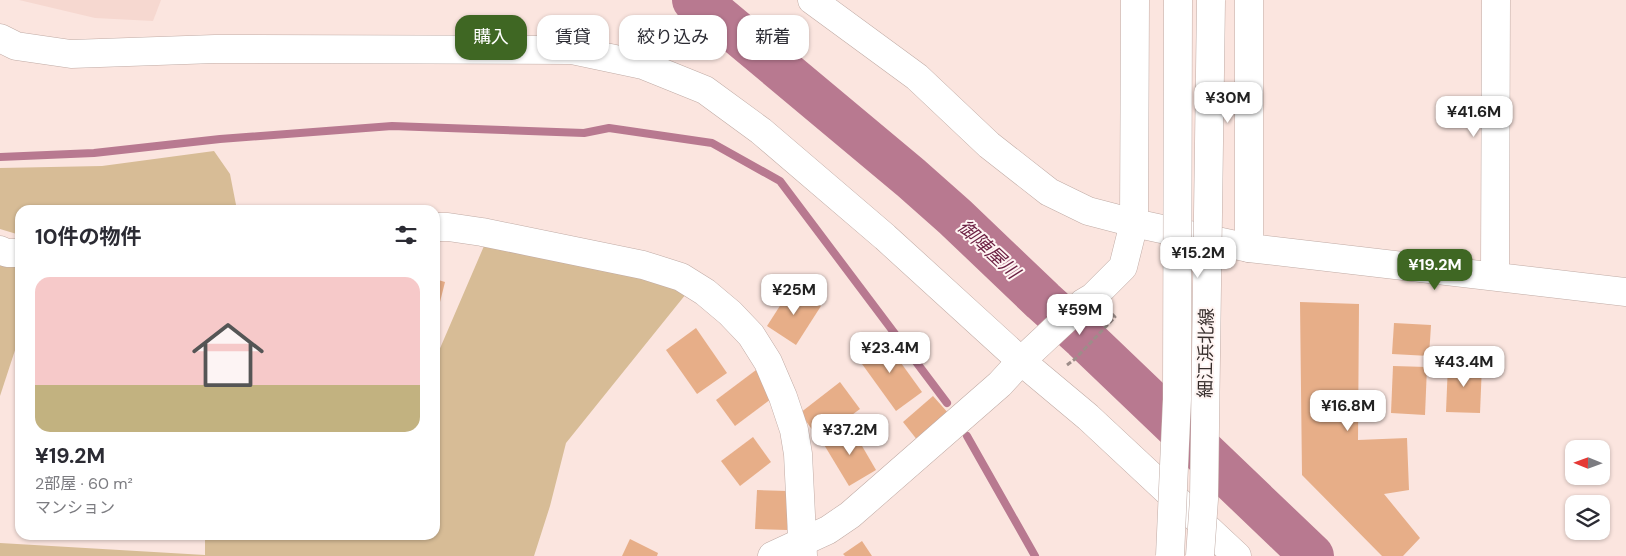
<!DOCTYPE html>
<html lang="ja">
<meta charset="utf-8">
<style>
:root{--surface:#fff;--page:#f7f7f7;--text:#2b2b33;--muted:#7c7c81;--line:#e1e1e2;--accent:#3f6723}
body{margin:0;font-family:"DM Sans","Noto Sans JP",sans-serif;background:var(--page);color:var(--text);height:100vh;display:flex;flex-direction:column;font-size:19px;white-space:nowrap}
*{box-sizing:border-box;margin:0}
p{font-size:16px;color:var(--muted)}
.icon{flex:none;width:28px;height:28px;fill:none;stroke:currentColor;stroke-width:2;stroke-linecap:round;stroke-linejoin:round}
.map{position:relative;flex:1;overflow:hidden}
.drawer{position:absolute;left:15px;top:205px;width:425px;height:335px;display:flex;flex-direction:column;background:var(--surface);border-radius:15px;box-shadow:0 1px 4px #0004}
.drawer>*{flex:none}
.banner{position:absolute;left:455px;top:15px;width:475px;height:45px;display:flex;gap:10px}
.needle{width:32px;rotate:271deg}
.buttons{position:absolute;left:1565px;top:440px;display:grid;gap:10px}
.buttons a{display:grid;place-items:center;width:45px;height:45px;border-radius:10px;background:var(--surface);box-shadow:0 1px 4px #0004;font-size:25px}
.price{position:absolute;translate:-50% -42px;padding:0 11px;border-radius:10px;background:#fff;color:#222;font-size:16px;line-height:32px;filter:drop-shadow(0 1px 2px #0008)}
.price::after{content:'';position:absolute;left:50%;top:30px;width:15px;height:11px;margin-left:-8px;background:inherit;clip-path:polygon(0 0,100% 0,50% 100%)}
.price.active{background:var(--accent);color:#fff}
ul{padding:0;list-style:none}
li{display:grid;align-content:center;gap:10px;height:265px;padding:0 20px}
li+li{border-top:1px solid var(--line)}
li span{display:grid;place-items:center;height:155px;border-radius:15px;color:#555}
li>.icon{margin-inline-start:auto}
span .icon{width:90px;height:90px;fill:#fffc;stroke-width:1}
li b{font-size:21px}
h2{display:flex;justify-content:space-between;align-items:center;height:60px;padding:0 20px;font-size:21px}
.tag{padding:0 18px;border-radius:15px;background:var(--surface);box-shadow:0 1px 4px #0004;font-size:18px;line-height:45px}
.tag.active{background:var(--accent);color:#fff}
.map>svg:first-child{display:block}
.built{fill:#f6d8d0}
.green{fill:#d7bc96}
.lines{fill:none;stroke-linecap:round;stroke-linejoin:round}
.stream{stroke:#b87990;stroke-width:8}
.river{stroke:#b87990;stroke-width:44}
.building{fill:#e7ae88}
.minor-casing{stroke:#c0aba5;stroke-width:29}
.tertiary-casing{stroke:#c0aba5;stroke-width:29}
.path{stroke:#9d8d89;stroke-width:3;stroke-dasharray:5 2.5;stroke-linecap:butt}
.minor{stroke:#fff;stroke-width:28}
.tertiary{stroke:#fff;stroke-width:28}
.secondary-bridge-casing{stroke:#c0aba5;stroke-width:29;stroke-linecap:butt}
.secondary-bridge{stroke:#fff;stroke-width:28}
.labels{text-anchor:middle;stroke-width:4;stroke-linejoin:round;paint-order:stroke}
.street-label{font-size:18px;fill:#362d2b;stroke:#fff5f3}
.water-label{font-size:19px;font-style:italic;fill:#6b1e41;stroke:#fff5f3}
</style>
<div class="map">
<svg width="1626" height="556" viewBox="0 0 1626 556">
<rect width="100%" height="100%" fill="#fbe5df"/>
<path class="built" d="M 19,0 L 161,0 L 153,21 L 95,18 Z"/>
<g class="green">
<path d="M 214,151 L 230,174 L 237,210 L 20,210 L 20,235 L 0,229 L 0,168 L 102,166 Z"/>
<path d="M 484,246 L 690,289 L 566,443 L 550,506 L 534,556 L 0,556 L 0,543 L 205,555 L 205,535 L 435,535 L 435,360 Z"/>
<path d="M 0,257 L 20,260 L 20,335 L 0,396 Z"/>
</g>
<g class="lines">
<g class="stream">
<path d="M 0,157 L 94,153 L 220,139 L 392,126 L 584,133 L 609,128 L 712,143 L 780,181 L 947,403"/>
<path d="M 967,436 L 1035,556"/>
</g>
<path class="river" d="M 694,0 L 704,5 L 911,178 L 955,217 L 1043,301 L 1084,338 L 1312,556"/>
</g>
<g class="building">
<path d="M 435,279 L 445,282 L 436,318 L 435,318 Z"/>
<path d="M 792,287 L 821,306 L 796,345 L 767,326 Z"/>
<path d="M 1300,302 L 1359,304 L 1358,440 L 1407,438 L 1409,490 L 1384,494 L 1420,538 L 1403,556 L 1382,556 L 1302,475 Z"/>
<path d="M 1394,323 L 1431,325 L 1429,356 L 1392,354 Z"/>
<path d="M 696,328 L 727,373 L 697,394 L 666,350 Z"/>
<path d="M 883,338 L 922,392 L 896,411 L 857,357 Z"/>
<path d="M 1448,364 L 1482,365 L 1480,413 L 1446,412 Z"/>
<path d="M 1393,366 L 1427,367 L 1425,415 L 1391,413 Z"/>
<path d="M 756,370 L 775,396 L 735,426 L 716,400 Z"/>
<path d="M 840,382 L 860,409 L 819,439 L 800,413 Z"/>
<path d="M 933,396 L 949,414 L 918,441 L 903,422 Z"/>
<path d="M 851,427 L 876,470 L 849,486 L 823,443 Z"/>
<path d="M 753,437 L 771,462 L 740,486 L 721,461 Z"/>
<path d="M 757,490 L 788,491 L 787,530 L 755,529 Z"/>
<path d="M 630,539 L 658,553 L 657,556 L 622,556 Z"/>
<path d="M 862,541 L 872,556 L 845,556 L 843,554 Z"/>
</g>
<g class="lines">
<defs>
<g id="minor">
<path d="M 1249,0 L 1249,248 L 1626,292"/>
<path d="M 1134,223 L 1135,0"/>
<path d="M 435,227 L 448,227 L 482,232 L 643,265 L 681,277 L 705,292 L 730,313 L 751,335 L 768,362 L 783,397 L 794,430 L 798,454 L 803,556"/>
<path d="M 0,250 L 7,253 L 20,253"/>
<path d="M 1495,276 L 1496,0"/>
</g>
<g id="tertiary">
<path d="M 812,0 L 917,77 L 989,145 L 1049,192 L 1088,211 L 1134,223 L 1249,248"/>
<path d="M 0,38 L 16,46 L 71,54 L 215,49 L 572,50 L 643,65 L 705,90 L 761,131 L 885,237 L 1021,361 L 1088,417 L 1237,556"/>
<path d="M 772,556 L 828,530 L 850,515 L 1000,384 L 1021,361 L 1083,303 L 1093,297 L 1123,267 L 1134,223"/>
</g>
</defs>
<use href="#minor" class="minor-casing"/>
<use href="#tertiary" class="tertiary-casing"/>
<path class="path" d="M 1067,365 L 1075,359 L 1115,317 L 1111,313"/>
<use href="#minor" class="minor"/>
<use href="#tertiary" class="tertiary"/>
<defs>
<g id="secondary-bridge">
<path d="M 1170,556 L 1177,399 L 1178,0"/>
<path d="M 1200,556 L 1204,499 L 1211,0"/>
</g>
</defs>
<use href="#secondary-bridge" class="secondary-bridge-casing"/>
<use href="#secondary-bridge" class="secondary-bridge"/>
</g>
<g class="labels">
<g class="street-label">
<text transform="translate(1206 353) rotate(-89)" y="6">細江浜北線</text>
</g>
<g class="water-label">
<text transform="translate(989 249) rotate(43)" y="7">御陣屋川</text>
</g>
</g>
</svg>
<div class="buttons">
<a><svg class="needle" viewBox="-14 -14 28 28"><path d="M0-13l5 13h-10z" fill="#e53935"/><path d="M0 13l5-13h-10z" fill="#7c7c81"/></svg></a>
<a><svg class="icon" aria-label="layers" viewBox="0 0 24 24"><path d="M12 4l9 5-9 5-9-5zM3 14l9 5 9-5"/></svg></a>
</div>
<b class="price" style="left:1228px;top:124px">¥30M</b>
<b class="price" style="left:1474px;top:138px">¥41.6M</b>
<b class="price" style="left:1198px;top:279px">¥15.2M</b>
<b class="price active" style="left:1435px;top:291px">¥19.2M</b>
<b class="price" style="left:794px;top:316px">¥25M</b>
<b class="price" style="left:1080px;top:336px">¥59M</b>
<b class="price" style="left:890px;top:374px">¥23.4M</b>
<b class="price" style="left:1464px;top:388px">¥43.4M</b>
<b class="price" style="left:1348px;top:432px">¥16.8M</b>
<b class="price" style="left:850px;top:456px">¥37.2M</b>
<div class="banner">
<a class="tag active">購入</a>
<a class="tag">賃貸</a>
<a class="tag">絞り込み</a>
<a class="tag">新着</a>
</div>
<section class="drawer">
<h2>10件の物件<svg class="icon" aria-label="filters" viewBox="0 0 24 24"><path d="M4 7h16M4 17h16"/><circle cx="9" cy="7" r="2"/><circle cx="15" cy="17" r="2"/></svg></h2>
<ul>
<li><span style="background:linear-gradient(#f6c9c9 70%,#c2b280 0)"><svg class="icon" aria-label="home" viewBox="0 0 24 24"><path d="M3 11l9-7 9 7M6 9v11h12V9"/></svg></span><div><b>¥19.2M</b><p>2部屋 · 60 m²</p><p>マンション</p></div></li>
</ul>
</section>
</div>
